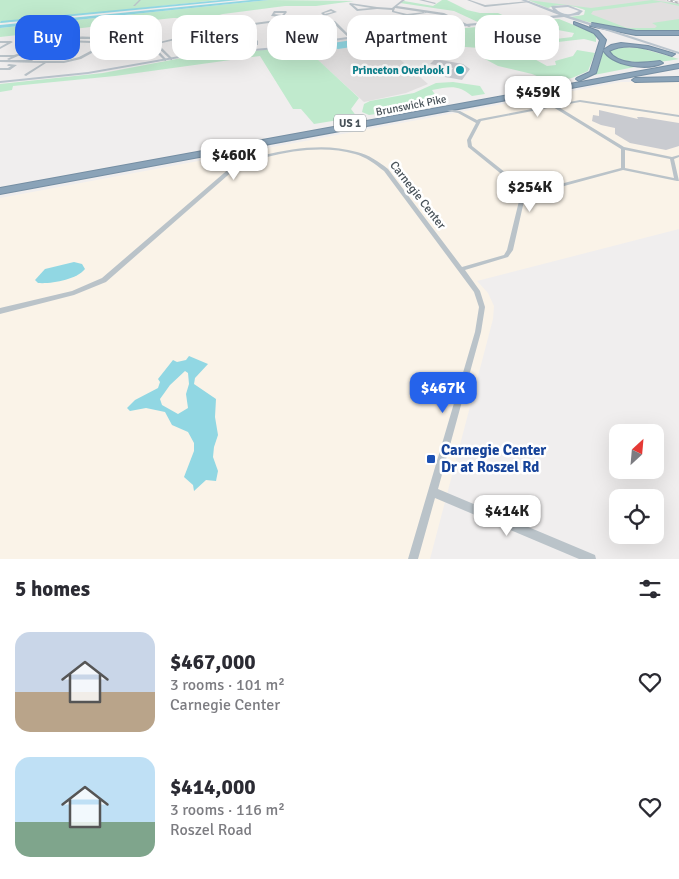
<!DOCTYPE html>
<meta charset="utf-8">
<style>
:root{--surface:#fff;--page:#f2f2f3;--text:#2b2b33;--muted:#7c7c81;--accent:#2563eb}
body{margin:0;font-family:Signika,sans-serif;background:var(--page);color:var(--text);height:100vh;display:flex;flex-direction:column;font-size:19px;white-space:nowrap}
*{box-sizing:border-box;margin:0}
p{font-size:16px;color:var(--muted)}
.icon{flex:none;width:28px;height:28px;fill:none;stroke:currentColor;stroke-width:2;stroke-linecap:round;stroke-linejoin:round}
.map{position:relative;height:559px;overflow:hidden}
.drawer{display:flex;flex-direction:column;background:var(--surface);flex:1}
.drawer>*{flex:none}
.banner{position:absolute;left:15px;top:15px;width:650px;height:45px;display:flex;gap:10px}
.needle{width:32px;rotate:26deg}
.buttons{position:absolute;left:609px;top:424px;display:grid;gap:10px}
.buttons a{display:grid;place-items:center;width:55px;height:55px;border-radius:10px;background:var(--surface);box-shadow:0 5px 20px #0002;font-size:25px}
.price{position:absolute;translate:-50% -42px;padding:0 11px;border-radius:10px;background:#fff;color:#222;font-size:16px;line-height:32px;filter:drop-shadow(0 1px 2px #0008)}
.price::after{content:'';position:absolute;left:50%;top:30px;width:15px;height:11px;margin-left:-8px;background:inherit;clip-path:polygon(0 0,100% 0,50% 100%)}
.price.current{background:var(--accent);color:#fff}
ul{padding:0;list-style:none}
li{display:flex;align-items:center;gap:15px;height:125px;padding:0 15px}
li span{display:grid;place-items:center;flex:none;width:140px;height:100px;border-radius:15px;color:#555}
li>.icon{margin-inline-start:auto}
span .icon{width:60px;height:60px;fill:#fffc;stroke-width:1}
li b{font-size:21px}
h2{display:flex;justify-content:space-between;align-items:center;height:60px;padding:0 15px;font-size:21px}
.pill{padding:0 18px;border-radius:15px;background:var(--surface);box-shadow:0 5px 20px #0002;font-size:18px;line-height:45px}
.pill.current{background:var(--accent);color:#fff}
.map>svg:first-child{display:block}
.commercial{fill:#faf3e8}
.education{fill:#e1dfdf}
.green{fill:#c0eacd}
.water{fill:#91d7e3;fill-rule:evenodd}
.building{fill:#c9cbd0}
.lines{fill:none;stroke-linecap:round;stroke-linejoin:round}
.highway-casing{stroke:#758ea3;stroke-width:2}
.street{fill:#bac3c9;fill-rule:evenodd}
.secondary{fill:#bbc5ce;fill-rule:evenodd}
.highway{fill:#8aa3b8;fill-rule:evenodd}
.rail-casing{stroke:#b0b3b7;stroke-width:2}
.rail{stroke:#fff;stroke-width:1;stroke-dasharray:2.5;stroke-linecap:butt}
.culture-dot{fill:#0f9aa8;stroke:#fff;stroke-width:2}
.transit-dot{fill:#1a4fb4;stroke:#fff;stroke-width:2}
.labels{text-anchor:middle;stroke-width:5;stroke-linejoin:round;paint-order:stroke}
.far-culture-label{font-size:11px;font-weight:bold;fill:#0d838f;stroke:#fff;text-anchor:end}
.far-street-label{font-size:11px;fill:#485259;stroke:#fff}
.shield{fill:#fff;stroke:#7f868b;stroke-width:1}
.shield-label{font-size:11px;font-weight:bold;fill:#485259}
.street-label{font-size:12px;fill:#485259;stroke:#fff}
.near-transit-label{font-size:15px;font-weight:bold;fill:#164399;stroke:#fff;text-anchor:start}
</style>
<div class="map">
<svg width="679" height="559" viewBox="0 0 679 559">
<rect width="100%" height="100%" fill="#f0eeee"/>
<path class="commercial" d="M 621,82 L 679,82 L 679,229 L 477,281 L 488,293 L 494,306 L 493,319 L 430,559 L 0,559 L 0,198 Z"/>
<g class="education">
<path d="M 528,0 L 665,0 L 679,4 L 679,32 L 635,32 L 581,16 L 586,13 L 585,10 L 577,7 L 556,5 L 548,8 Z"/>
<path d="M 371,34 L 428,84 L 406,93 L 364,102 L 301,45 Z"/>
</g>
<g class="green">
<path d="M 0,0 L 218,0 L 0,23 Z"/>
<path d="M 269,0 L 354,1 L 316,6 L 285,6 L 223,14 L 208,18 L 173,18 L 0,37 L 0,28 Z"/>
<path d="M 442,0 L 447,0 L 467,10 L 480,13 L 498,13 L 513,20 L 480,23 L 454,11 L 400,3 L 404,1 L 433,6 Z"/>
<path d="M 528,0 L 591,8 L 652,0 L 679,4 L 679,6 L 661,2 L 593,11 L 591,14 L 627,28 L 655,28 L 657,26 L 652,23 L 679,19 L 679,32 C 639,33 608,28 569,17 L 584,15 L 585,10 C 574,6 559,2 548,8 Z"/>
<path d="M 559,19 L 596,34 L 596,42 L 584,39 L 558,42 L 556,39 L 572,37 L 574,33 L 558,30 L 559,26 L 537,20 Z"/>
<path d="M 477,27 L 547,66 L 556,65 L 555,61 L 573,56 L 577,50 L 595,53 L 588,71 L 572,78 L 551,82 L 532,74 L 498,66 L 485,59 L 493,49 L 452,46 L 432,31 Z"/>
<path d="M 303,46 L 359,98 L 351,109 L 357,117 L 314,124 L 301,109 L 293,109 L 260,56 L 115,76 L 13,86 L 12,90 L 0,92 L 0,84 L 103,73 L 187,57 Z"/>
<path d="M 617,47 L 640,48 L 679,59 C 655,63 633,66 610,55 L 609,50 Z"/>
<path d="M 603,52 L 614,60 L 645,65 L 594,75 L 597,72 Z"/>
<path d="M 453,82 L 480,86 L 485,94 L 472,96 C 457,84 450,87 432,90 L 438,99 L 393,107 L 383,113 L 369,115 L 362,112 L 364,104 L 370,101 L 414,93 L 436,83 Z"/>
</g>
<g class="water">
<path d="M 221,0 L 239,0 L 0,23 L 1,21 Z"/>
<path d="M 251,0 L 269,0 L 0,28 L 0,25 Z"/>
<path d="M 365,38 L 372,44 L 338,49 L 330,47 L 333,43 Z"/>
<path d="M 74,262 L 82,264 L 85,269 C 76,280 51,284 38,283 L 35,280 L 45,269 Z"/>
<path d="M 189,356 L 208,364 L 195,378 L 194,384 L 216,399 L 215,417 L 218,435 L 214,447 L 213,457 L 218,471 L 216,481 L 206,480 L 194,491 L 193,485 L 184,477 L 194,451 L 194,443 L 188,432 L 172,425 L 165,412 L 146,408 L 130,411 L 127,408 L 135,400 L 158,388 L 160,382 L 158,379 L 173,360 L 177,362 L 186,360 ZM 185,371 L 188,373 L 189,384 L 186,394 L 188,408 L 178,414 L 162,405 L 160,399 L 170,385 Z"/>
</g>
<g class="building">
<path d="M 435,59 L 463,64 L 470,69 L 462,80 L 451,78 L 445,77 L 453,68 L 430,64 Z"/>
<path d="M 599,110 L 638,119 L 637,117 L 642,117 L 679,123 L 679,146 L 666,150 L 630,143 L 615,134 L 615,128 L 601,125 L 592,121 L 593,115 L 599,116 Z"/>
</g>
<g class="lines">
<defs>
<g id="highway">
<path d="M 574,22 L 598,31 L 606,40 L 596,73 L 579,81 L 576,79 L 577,78 L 590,72 L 600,40 L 594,33 L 574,24 Z"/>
<path d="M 592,23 L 636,31 L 679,31 L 679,35 L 636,35 L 590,26 Z"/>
<path d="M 621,43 L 648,46 L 675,54 L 672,56 C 652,50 629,41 609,51 C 618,66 644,63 660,61 L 663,63 C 647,71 612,66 603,50 L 611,45 Z"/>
<path d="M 679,64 L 679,68 L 0,194 L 0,188 Z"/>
<path d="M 679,77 L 679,81 L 635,82 L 632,80 L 635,78 Z"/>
</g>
</defs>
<use href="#highway" class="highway-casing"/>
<g class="street">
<path d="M 139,0 L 141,0 L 135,6 L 133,6 Z"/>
<path d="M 402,0 L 405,0 L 397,6 L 444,13 L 471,26 L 469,27 L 442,15 L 395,8 L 394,11 L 407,14 L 425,12 L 426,13 L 407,16 L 392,12 L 392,10 L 377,9 L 357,11 L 349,4 L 350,3 L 377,7 L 392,8 ZM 353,5 L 371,8 L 358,9 Z"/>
<path d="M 419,0 L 424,0 L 436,3 L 435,4 Z"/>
<path d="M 467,0 L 470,0 L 485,5 L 529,1 L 530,2 L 485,7 Z"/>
<path d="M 331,9 L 337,12 L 324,16 L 321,13 ZM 331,11 L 333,12 L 325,14 L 324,13 Z"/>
<path d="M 274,11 L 286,11 L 287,12 L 283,17 L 271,16 ZM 276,13 L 284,13 L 282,15 L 274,14 Z"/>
<path d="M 388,15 L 387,23 C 380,28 373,25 367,19 ZM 386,17 L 385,23 C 379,25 375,23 370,19 Z"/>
<path d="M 229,16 L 243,21 L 243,22 L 242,23 L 222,20 Z"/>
<path d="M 413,16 L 425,20 L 425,22 L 415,23 Z"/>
<path d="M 299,17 L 335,21 L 351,37 L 349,38 L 333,23 L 299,19 L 217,30 L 158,44 L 172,58 L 172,60 L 171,60 L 155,45 L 153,45 L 166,59 L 166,61 L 165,61 L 150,46 L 108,47 L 106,46 L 108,45 L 151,44 L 217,28 Z"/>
<path d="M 181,22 L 193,24 L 194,25 L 184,31 L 174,29 L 176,23 ZM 181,24 L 190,25 L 184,29 L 177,28 L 178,25 Z"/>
<path d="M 291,25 L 307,32 L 307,33 L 293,36 L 286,29 ZM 291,27 L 302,33 L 295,34 L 289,29 Z"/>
<path d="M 248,33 L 250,33 L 258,41 L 258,45 L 247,45 L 238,37 ZM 248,35 L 255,42 L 255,43 L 249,43 L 241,37 Z"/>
<path d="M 94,34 L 112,35 L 113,37 L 109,39 L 124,41 L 123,42 L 105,41 L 98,39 L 92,43 L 62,42 L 61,41 C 74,34 91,37 106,38 L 109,37 L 93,36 ZM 74,39 L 95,39 L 91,41 L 66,40 Z"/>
<path d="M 197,39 L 205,43 L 197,47 L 184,45 ZM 197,41 L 201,43 L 197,45 L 190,44 Z"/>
<path d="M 0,41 L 11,41 L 13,42 L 0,49 L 0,47 L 7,43 L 0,43 Z"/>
<path d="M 98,47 L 101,48 L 81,59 L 64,63 L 46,63 L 26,76 L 24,75 L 25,74 L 43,63 L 0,62 L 0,60 L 28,60 L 33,57 L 18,56 L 9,60 L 7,59 L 11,57 L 0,57 L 0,55 L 14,55 L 17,54 L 37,55 L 37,57 L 32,61 L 64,61 L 79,57 Z"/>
<path d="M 127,48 L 141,50 L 128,58 L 114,58 L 114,56 ZM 128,50 L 136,51 L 126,56 L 119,56 Z"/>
<path d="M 9,64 L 17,65 L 10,70 L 0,70 L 0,68 L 8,68 L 11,66 L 8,66 L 7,65 Z"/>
<path d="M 580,100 L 679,115 L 679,117 L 580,102 L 557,106 L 624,147 L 672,157 L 679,155 L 679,157 L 674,159 L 679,181 L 677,181 L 623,170 L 531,195 L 524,201 L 513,250 L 508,257 L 465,270 L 480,291 L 485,307 L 481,332 L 438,489 L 595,555 L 596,559 L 579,559 L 435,498 L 418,559 L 408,559 L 475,332 L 479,307 L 474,292 L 384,171 C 375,164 366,157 355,154 C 327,146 295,150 267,157 C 260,159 251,160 245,163 C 241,165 238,167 235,169 L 106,282 L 74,295 L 0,314 L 0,308 L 72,291 L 102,278 L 231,167 C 235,165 238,162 241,161 C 248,158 257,156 264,155 C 294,148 327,143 357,152 C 369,155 378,161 388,169 L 462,267 L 504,255 L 507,250 L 519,201 L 526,194 L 468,147 L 467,140 L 476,123 L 458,113 L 443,110 L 445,109 L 460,111 L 477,120 L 479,119 ZM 553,107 L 621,149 L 621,168 L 530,192 L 472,146 L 471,140 L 481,121 ZM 625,150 L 670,159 L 674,178 L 625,168 Z"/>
</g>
<path class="secondary" d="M 521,0 L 526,0 L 553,10 L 551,6 L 568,5 L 583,11 L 579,15 L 569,16 L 679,52 L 679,54 L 564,17 L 383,34 L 276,49 L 185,57 L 88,74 L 0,83 L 0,81 L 88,72 L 185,55 L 276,47 L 383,32 L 559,15 ZM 568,7 L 579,11 C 570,16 561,15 555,8 Z"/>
<use href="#highway" class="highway"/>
<defs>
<path id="rail" d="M 668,0 L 679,3"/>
</defs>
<use href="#rail" class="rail-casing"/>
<use href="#rail" class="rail"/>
</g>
<circle class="culture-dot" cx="460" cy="70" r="5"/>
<rect class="transit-dot" x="426" y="454" width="10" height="10" rx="2.5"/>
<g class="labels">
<g class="far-culture-label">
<text x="450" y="74">Princeton Overlook I</text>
</g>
<g class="far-street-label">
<text transform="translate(411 105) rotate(-11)" y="4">Brunswick Pike</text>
</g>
<rect class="shield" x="334" y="114.5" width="32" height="17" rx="4"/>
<g class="shield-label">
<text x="350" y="127">US 1</text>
</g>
<g class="street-label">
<text transform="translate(418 195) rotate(52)" y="4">Carnegie Center</text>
</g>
<g class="near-transit-label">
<text x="441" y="455">Carnegie Center<tspan x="441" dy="17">Dr at Roszel Rd</tspan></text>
</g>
</g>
</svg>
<div class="buttons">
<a><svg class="needle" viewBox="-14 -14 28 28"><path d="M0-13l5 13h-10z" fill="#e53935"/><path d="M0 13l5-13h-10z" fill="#7c7c81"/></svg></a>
<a><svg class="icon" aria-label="locate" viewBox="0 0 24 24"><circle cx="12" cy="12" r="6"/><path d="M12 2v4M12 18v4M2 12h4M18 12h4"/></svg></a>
</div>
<b class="price" style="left:538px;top:118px">$459K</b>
<b class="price" style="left:234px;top:181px">$460K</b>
<b class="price" style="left:530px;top:213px">$254K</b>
<b class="price current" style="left:443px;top:414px">$467K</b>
<b class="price" style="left:507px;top:537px">$414K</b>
<div class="banner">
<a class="pill current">Buy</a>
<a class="pill">Rent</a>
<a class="pill">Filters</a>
<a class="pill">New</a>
<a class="pill">Apartment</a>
<a class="pill">House</a>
</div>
</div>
<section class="drawer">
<h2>5 homes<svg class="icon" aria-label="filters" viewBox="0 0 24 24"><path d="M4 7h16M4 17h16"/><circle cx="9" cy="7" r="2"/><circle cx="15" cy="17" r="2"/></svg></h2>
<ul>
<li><span style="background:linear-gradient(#c9d6e8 60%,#b9a48a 0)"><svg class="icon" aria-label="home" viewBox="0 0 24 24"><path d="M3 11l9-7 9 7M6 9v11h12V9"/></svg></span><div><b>$467,000</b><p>3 rooms · 101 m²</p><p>Carnegie Center</p></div><svg class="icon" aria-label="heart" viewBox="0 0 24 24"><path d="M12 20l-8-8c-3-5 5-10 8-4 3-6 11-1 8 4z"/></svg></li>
<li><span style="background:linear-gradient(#bfe0f5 65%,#7fa58c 0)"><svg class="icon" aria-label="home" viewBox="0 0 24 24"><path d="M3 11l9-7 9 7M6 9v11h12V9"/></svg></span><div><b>$414,000</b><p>3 rooms · 116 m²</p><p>Roszel Road</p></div><svg class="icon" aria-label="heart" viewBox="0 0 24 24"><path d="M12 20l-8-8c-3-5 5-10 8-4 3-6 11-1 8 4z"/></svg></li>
</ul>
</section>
